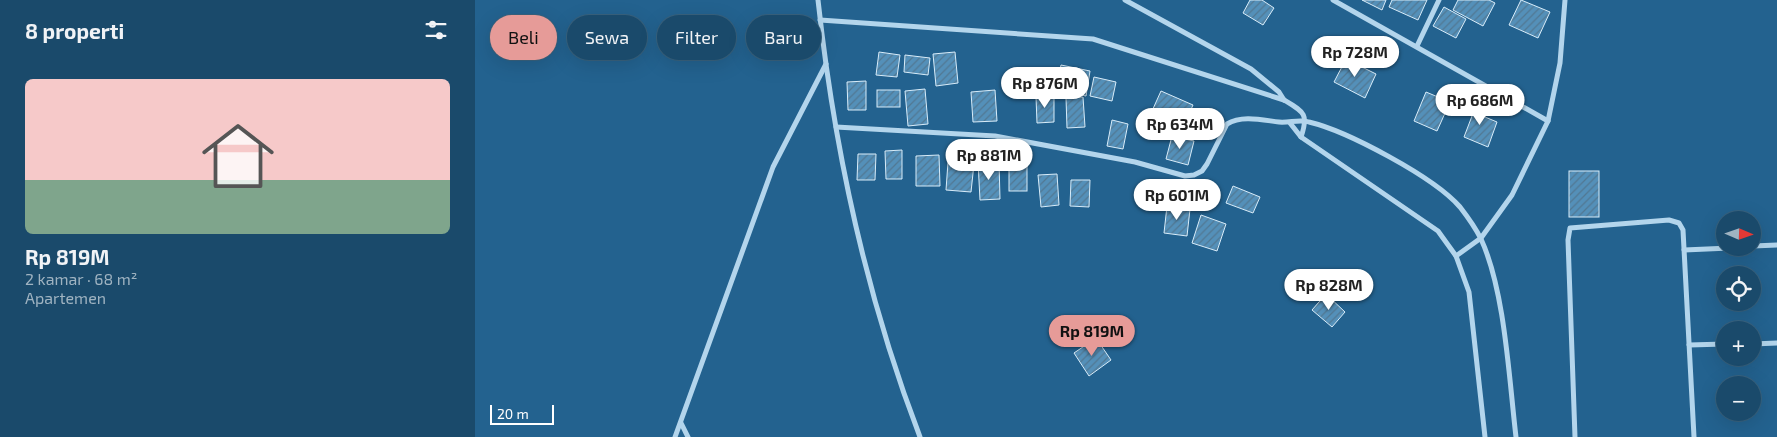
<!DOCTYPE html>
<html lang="id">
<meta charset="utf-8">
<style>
:root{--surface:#1a4a6b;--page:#275473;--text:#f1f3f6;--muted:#9fb3c1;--line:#38627e;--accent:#e69b98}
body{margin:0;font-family:"Exo 2",sans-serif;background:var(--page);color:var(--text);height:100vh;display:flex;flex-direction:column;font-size:19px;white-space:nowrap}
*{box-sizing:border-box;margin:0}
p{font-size:16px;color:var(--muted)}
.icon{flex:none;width:28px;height:28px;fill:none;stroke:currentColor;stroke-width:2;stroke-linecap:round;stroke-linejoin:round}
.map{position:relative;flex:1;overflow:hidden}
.sheet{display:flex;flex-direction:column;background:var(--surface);width:475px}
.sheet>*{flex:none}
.hud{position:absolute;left:15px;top:15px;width:475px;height:45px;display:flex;gap:10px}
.needle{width:32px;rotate:92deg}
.buttons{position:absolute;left:1241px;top:211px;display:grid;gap:10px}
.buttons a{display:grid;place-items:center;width:45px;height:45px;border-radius:50%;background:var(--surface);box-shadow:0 5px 20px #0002,0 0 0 1px var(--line);font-size:25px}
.scale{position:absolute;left:15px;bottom:12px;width:64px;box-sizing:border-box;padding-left:5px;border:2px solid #fff;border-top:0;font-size:14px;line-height:18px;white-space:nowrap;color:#fff;-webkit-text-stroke:4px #23628f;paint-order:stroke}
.price{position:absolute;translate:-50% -42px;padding:0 11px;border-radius:18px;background:#fff;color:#222;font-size:16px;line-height:32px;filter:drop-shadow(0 1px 2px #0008)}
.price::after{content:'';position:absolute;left:50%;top:30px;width:15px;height:11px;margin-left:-8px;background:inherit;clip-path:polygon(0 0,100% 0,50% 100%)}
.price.active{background:var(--accent);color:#111}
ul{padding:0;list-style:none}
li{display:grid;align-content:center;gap:10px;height:265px;padding:0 25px}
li+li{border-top:1px solid var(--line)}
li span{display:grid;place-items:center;height:155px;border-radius:8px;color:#555}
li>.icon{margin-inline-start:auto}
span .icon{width:90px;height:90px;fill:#fffc;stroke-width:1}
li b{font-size:21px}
h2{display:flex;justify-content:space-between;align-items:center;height:60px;padding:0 25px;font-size:21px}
.tag{padding:0 18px;border-radius:22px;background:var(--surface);box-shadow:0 5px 20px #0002,0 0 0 1px var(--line);font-size:18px;line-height:45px}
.tag.active{background:var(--accent);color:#111}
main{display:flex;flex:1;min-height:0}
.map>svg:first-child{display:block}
.building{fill:url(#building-hatch);stroke:#d8ecf9}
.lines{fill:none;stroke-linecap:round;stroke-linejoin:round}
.minor{stroke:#b3d5ec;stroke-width:5}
</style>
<main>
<section class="sheet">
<h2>8 properti<svg class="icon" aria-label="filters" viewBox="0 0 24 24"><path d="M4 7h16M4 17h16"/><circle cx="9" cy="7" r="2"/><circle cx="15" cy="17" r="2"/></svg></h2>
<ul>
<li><span style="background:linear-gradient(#f6c9c9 65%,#7fa58c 0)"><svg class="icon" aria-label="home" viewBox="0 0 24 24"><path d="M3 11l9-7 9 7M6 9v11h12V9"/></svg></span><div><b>Rp 819M</b><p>2 kamar · 68 m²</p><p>Apartemen</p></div></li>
</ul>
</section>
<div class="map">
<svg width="1302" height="437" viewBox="0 0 1302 437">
<defs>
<pattern id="building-hatch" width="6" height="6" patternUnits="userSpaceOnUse" patternTransform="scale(1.25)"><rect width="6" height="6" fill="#5490b9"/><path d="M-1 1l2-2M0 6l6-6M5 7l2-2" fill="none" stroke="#517893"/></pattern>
</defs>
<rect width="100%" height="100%" fill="#23628f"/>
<g class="building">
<path d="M 775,0 L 787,0 L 799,8 L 788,25 L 768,13 Z"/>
<path d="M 887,0 L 911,0 L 907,10 Z"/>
<path d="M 917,0 L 952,0 L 943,20 L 914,7 Z"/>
<path d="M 983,0 L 1014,0 L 1020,3 L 1008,26 L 978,10 Z"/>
<path d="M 1046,0 L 1075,12 L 1063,38 L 1034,25 Z"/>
<path d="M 969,7 L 991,19 L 981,38 L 958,26 Z"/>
<path d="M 404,52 L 425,55 L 422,77 L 401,75 Z"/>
<path d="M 480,52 L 483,83 L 461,86 L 458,54 Z"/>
<path d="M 430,55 L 455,58 L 453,75 L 429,72 Z"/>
<path d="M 871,59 L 901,74 L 890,98 L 859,82 Z"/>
<path d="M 586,65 L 615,71 L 611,96 L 581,90 Z"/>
<path d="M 619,77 L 641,82 L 637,101 L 615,96 Z"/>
<path d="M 391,81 L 391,110 L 373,110 L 372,82 Z"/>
<path d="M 450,89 L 453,124 L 433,126 L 430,91 Z"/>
<rect x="402" y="90" width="23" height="17"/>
<path d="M 520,90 L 522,121 L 498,122 L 496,92 Z"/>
<path d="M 686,91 L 718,105 L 709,125 L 677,111 Z"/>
<path d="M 951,92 L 975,102 L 962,131 L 939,121 Z"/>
<path d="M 579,96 L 579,122 L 562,123 L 561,97 Z"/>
<path d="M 608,97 L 610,127 L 592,128 L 591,98 Z"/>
<path d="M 997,104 L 1012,110 L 1010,117 L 1022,122 L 1013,147 L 989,137 L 997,116 L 993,114 Z"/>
<path d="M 637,120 L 653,124 L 648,149 L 632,146 Z"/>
<path d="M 697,136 L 719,141 L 713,165 L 691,159 Z"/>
<path d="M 427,150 L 427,179 L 411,179 L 410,151 Z"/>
<path d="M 383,154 L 401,154 L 400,180 L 382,180 Z"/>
<path d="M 464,155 L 465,186 L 441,186 L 441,156 Z"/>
<rect x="534" y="160" width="18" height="31"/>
<path d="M 473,162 L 499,164 L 496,192 L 471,190 Z"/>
<path d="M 503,162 L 524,162 L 525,199 L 505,200 Z"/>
<rect x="1094" y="171" width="30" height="46"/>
<path d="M 582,174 L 584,205 L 566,207 L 563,175 Z"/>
<path d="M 596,180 L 615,180 L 614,207 L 595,206 Z"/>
<path d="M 758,186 L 785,197 L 778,213 L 751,203 Z"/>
<path d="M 692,206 L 715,209 L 712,236 L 689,233 Z"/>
<path d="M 726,215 L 751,224 L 742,251 L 717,243 Z"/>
<path d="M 851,294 L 870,312 L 857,327 L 837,310 Z"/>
<path d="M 621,338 L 636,360 L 614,376 L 599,353 Z"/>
</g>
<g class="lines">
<g class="minor">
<path d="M 343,0 C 359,147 392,299 445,437"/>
<path d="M 650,0 L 776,69 L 804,92 L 809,100"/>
<path d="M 858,0 L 1073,121"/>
<path d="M 345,20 L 618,39 L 809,100 C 829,112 834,114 826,137"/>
<path d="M 942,46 L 964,0"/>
<path d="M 815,123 L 826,137 L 963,231 L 981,256 L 994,292 L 1010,437"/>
<path d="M 361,127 L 520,136 L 660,162 L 710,176 L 719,175 L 727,171 L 732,164 L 752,124 C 767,115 787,120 804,122 C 814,123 825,119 834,122 C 872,131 959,177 985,207 C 992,216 1001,229 1006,239 C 1030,291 1034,379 1041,437"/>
<path d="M 1278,246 L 1302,245"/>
<path d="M 1209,250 L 1255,248"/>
<path d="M 981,256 L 1006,238 L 1037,195 L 1073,121 L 1085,63 L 1090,0"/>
<path d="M 1278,344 L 1302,343"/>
<path d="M 1214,345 L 1250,344"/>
<path d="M 206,423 L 213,437"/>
<path d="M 200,437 L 298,167 L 351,64"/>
<path d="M 1100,437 L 1093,240 L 1095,228 L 1194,220 L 1204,223 L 1208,230 L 1219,437"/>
</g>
</g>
</svg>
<div class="buttons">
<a><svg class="needle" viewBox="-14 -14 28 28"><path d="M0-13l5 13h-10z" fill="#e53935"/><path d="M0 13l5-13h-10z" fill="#9fb3c1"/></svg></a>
<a><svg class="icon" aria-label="locate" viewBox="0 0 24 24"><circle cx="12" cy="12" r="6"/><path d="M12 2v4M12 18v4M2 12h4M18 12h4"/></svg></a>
<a>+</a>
<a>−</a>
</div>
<div class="scale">20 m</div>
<b class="price" style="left:880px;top:78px">Rp 728M</b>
<b class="price" style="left:570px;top:109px">Rp 876M</b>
<b class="price" style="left:1005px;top:126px">Rp 686M</b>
<b class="price" style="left:705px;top:150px">Rp 634M</b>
<b class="price" style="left:514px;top:181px">Rp 881M</b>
<b class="price" style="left:702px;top:221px">Rp 601M</b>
<b class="price" style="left:854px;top:311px">Rp 828M</b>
<b class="price active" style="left:617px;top:357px">Rp 819M</b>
<div class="hud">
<a class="tag active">Beli</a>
<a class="tag">Sewa</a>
<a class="tag">Filter</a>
<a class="tag">Baru</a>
</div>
</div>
</main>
